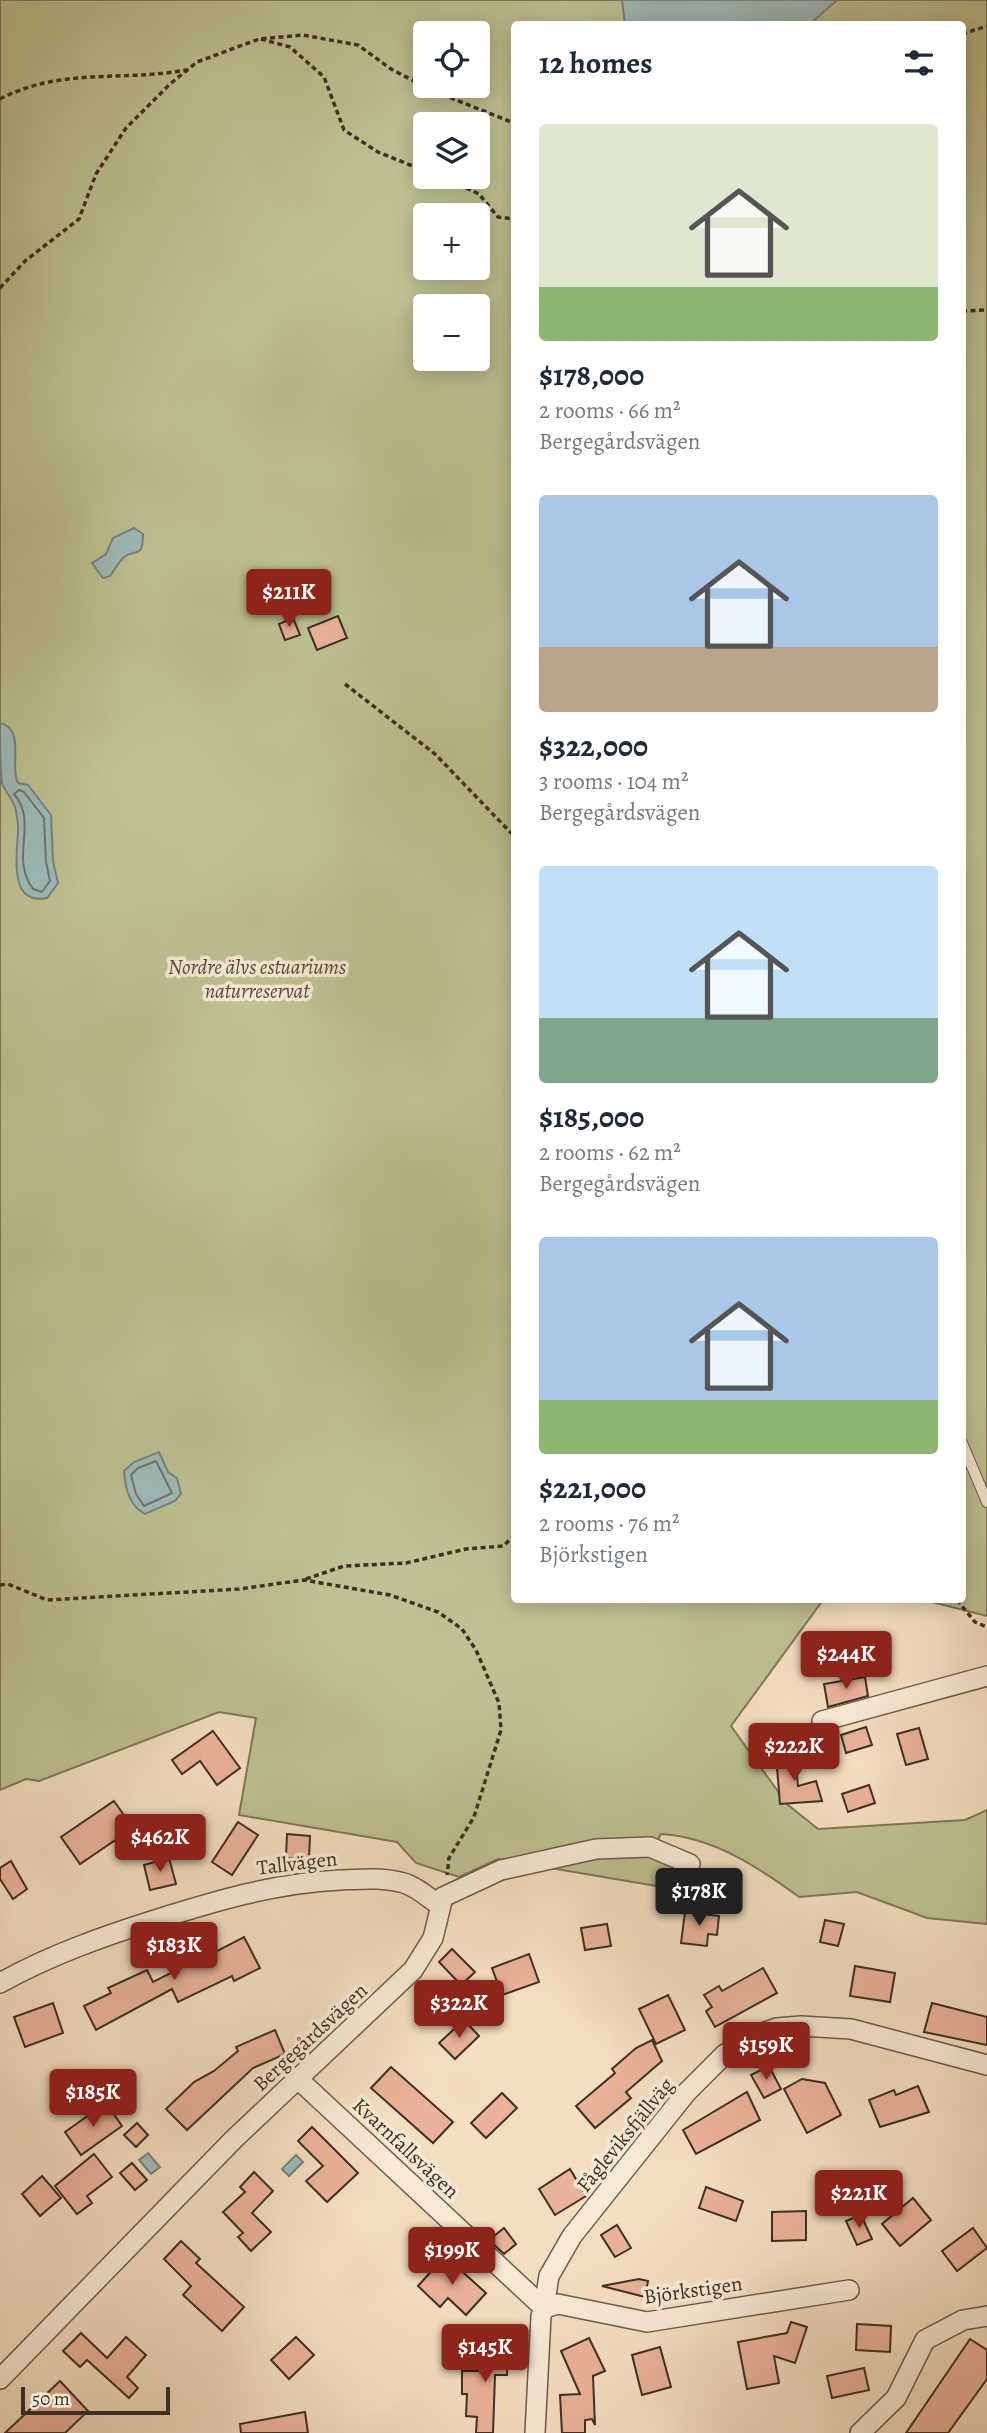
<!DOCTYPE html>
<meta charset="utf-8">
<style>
:root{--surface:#fff;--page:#f2f2f3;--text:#1f2937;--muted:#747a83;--accent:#8f2418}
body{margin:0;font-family:Alegreya,serif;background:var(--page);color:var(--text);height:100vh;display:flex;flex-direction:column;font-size:26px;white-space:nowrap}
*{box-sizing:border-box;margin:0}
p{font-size:23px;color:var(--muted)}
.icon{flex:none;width:38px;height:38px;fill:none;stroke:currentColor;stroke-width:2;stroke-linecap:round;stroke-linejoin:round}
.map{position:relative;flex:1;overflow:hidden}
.details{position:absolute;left:511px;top:21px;width:455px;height:1582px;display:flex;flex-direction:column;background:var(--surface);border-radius:7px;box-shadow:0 4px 18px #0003}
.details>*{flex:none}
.buttons{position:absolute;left:413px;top:21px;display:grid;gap:14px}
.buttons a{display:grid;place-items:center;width:77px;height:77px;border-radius:7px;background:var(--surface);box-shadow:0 4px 18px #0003;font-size:35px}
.scale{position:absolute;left:21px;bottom:18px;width:149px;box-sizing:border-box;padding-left:7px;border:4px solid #3e2f25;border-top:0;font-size:19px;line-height:24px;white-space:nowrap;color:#3e2f25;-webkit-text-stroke:5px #f8ead6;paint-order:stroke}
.price{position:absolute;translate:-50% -60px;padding:0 16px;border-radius:7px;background:var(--accent);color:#fff;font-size:23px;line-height:46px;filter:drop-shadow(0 2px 4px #0008)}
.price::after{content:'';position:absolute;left:50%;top:42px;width:21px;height:16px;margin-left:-10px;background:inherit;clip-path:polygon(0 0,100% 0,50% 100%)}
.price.selected{background:#222;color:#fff}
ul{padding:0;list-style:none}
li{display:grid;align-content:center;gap:14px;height:371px;padding:0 28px}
li span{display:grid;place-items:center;height:217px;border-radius:7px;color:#555}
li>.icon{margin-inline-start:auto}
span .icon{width:126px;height:126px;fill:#fffc;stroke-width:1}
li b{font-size:30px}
h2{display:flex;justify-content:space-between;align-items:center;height:84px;padding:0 28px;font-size:30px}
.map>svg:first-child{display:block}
.green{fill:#bec191;stroke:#7e785b;stroke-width:2;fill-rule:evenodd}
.water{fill:#9ebbba;stroke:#78837e;stroke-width:2}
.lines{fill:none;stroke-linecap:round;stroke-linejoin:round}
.shore{stroke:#6e7570;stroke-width:2}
.building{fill:#eab399;stroke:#3e2f25;stroke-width:2}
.lane-casing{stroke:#6c5b4c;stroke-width:12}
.street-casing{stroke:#6c5b4c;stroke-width:22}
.path{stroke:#3e2f25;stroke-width:3.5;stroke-dasharray:5 3.5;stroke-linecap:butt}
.lane{stroke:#f8ead6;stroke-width:10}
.street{stroke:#f8ead6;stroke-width:19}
.labels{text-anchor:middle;stroke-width:7;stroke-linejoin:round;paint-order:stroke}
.park-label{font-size:21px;font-style:italic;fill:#584c3b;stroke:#f8ead6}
.street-label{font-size:21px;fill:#3e2f25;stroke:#f8ead6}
</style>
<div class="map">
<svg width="987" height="2433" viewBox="0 0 987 2433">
<rect width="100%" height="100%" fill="#f4dec0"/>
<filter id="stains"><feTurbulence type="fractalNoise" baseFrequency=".00286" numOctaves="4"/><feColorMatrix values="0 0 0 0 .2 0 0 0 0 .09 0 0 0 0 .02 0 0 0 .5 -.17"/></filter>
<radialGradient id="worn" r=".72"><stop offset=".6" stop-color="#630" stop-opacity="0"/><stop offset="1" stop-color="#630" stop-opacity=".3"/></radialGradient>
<g class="green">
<path d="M 0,0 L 987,0 L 987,1616 L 924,1600 L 962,1600 L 962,24 L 514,24 L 514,1600 L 823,1600 L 731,1726 L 787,1804 L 818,1829 L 965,1820 L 987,1810 L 987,1924 L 927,1918 L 857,1892 L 799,1897 C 758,1867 713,1837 661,1834 L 657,1841 L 692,1892 L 498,1859 L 459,1877 L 416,1863 L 397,1842 L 239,1815 L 256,1718 L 219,1712 L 39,1781 L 26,1779 L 0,1790 ZM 425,33 L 478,33 L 478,86 L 425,86 ZM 425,124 L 478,124 L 478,177 L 425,177 ZM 425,215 L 478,215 L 478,268 L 425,268 ZM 425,306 L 478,306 L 478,359 L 425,359 Z"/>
<path d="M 183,1923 L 195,1946 L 161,1964 L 155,1956 L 151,1957 L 140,1937 Z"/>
</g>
<g class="water">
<path d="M 622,0 L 837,0 L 810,24 L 625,24 Z"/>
<path d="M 134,528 L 143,534 C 143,560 135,548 124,557 C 119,562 114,570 110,576 L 103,578 L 92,563 L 106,554 L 113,538 Z"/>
<path d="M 0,723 C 26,728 9,767 18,783 L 28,785 L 51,815 L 53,861 L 58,883 L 47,898 C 8,906 17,854 18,832 C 19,826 17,818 16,811 C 15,802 5,792 2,783 C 0,766 0,742 0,723 Z"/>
<path d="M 159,1452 L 168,1472 L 177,1478 L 181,1494 L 175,1501 L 145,1514 C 129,1506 125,1488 124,1471 L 134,1462 Z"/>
<path d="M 148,2153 L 160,2167 L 151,2174 L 139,2160 Z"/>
<path d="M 296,2155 L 303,2162 L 289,2176 L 282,2169 Z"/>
</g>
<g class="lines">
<g class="shore">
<path d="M 19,790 L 24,792 L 44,818 L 46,862 L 50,881 L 42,892 L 33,889 C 9,856 39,824 14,794 Z"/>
<path d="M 156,1461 L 172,1493 L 144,1506 L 136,1494 L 131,1475 L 138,1468 Z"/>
</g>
</g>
<g class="building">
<path d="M 338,616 L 347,638 L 317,650 L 308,628 Z"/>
<path d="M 293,618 L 300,635 L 285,640 L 279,624 Z"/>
<path d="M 865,1677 L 868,1696 L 828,1707 L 824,1684 Z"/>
<path d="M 866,1727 L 872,1745 L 846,1753 L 841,1735 Z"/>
<path d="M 919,1728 L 928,1759 L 906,1765 L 897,1734 Z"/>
<path d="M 213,1731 L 240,1768 L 217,1785 L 200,1761 L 182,1774 L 172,1760 Z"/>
<path d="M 795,1754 L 798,1786 L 816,1781 L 822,1801 L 780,1804 L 776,1755 Z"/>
<path d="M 869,1785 L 875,1803 L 848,1812 L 842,1794 Z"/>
<path d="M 114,1801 L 133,1828 L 80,1864 L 61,1837 Z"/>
<path d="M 238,1822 L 258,1835 L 232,1875 L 212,1862 Z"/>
<path d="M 287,1834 L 310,1836 L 309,1859 L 286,1858 Z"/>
<path d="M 169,1858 L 176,1884 L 150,1890 L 144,1865 Z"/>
<path d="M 11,1861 L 27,1889 L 13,1899 L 0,1879 L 0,1868 Z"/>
<path d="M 685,1912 L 719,1916 L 717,1935 L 708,1934 L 707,1946 L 681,1943 Z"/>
<path d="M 825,1920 L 844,1924 L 838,1946 L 820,1942 Z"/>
<path d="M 607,1924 L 611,1946 L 585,1950 L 581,1928 Z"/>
<path d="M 244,1937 L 260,1968 L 234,1981 L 232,1976 L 178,2002 L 172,1989 L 96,2030 L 84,2006 L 111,1993 L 108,1988 L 147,1970 L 153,1982 L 181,1968 L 177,1961 L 196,1952 L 200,1960 Z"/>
<path d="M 452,1949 L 475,1972 L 461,1985 L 439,1962 Z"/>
<path d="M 529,1954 L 539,1982 L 502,1995 L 492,1968 Z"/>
<path d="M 855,1966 L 895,1973 L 890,2002 L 850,1996 Z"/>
<path d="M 763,1968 L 777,1993 L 715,2027 L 706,2011 L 712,2007 L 704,1995 L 719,1986 L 722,1991 Z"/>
<path d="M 668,1995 L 685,2030 L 656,2044 L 639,2009 Z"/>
<path d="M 53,2003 L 63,2033 L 25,2047 L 14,2017 Z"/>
<path d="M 932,2003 L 987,2017 L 987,2045 L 924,2032 Z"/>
<path d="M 464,2020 L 479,2036 L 455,2059 L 439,2043 Z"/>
<path d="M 275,2030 L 285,2054 L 253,2068 L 187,2130 L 166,2109 L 194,2082 L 214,2071 L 238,2051 L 236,2047 Z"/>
<path d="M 652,2040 L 662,2061 L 626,2092 L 631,2098 L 595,2128 L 576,2106 L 615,2073 L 612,2069 L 636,2048 Z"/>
<path d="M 769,2066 L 781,2089 L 764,2098 L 751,2075 Z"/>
<path d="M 391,2067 L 453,2122 L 433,2143 L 371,2088 Z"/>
<path d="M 802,2079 L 825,2083 L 841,2115 L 807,2133 L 784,2089 Z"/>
<path d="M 918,2086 L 929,2112 L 880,2127 L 869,2100 L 894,2090 L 896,2095 Z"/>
<path d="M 747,2092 L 760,2120 L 696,2154 L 683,2130 Z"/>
<path d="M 502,2093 L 517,2108 L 486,2138 L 471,2123 Z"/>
<path d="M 106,2103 L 122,2126 L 81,2155 L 65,2132 Z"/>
<path d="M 137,2123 L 148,2135 L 136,2147 L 124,2135 Z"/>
<path d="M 312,2127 L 358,2173 L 327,2202 L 306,2181 L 323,2166 L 298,2141 Z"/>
<path d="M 94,2154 L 112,2177 L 87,2196 L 92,2203 L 77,2214 L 55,2186 Z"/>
<path d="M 132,2163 L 147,2180 L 135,2190 L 120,2173 Z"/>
<path d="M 570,2169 L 586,2196 L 555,2215 L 539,2189 Z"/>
<path d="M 254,2172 L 273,2191 L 252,2213 L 271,2232 L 251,2251 L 238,2237 L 243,2233 L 223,2212 L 245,2192 L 240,2187 Z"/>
<path d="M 42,2176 L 61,2198 L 40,2216 L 22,2194 Z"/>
<path d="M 706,2187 L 743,2201 L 736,2221 L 699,2208 Z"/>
<path d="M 913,2198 L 931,2220 L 900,2246 L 882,2224 Z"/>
<path d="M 806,2211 L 806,2240 L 772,2241 L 772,2212 Z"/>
<path d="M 861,2215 L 872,2239 L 857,2245 L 846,2221 Z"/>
<path d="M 617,2225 L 631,2248 L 615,2257 L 601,2235 Z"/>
<path d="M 504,2228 L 516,2244 L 504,2254 L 489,2240 Z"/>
<path d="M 973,2228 L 987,2248 L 957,2271 L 942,2251 Z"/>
<path d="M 181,2241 L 200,2259 L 196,2263 L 244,2307 L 222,2331 L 183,2295 L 191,2286 L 164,2259 Z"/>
<path d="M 445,2256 L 486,2293 L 466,2315 L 448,2298 L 440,2307 L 418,2286 Z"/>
<path d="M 639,2279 L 648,2281 L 645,2297 L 602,2286 Z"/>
<path d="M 791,2322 L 807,2327 L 795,2363 L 774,2356 L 779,2383 L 747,2389 L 738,2342 L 787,2333 Z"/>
<path d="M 857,2324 L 891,2326 L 890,2352 L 856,2350 Z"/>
<path d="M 81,2333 L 107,2358 L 126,2337 L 146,2355 L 127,2377 L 138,2388 L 129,2398 L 87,2360 L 80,2367 L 63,2351 Z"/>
<path d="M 296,2337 L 314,2355 L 289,2379 L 271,2360 Z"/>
<path d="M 589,2338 L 605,2371 L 593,2376 L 595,2425 L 592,2419 L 585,2420 L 585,2433 L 562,2433 L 560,2395 L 580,2394 L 561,2351 Z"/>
<path d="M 970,2339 L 987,2350 L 987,2379 L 948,2433 L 906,2433 Z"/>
<path d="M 478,2342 L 508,2342 L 507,2375 L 495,2375 L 493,2433 L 476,2433 L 477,2417 L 466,2416 L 467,2394 L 462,2394 L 462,2371 L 478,2371 Z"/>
<path d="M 660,2347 L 671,2387 L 642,2395 L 632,2355 Z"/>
<path d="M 864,2368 L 869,2390 L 832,2398 L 827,2376 Z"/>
<path d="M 60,2381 L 88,2411 L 65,2433 L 5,2433 Z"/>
<path d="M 305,2412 L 308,2433 L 241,2433 L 240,2424 Z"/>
</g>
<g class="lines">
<defs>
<path id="lane" d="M 962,1443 L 987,1502"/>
<g id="street">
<path d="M 822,1721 L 987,1676"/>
<path d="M 0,1983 C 50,1955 104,1936 158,1919 C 219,1900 276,1883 340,1880 C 362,1879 383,1877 404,1883 C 417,1887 429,1898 440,1906"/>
<path d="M 298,2079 L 544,2308 L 541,2316 L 535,2433"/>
<path d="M 849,2290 L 647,2322 L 558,2304 L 544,2308 L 549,2276 L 572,2236 L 686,2093 L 724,2055 L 751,2037 L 777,2028 L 801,2026 L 851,2029 L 987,2065"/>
<path d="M 0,2379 L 234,2139 L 413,1970 L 433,1938 L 443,1897 L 501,1870 L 596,1849 L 650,1847 L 690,1864"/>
<path d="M 860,2433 L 896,2398 L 925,2340 L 963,2320 L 987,2316"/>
</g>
</defs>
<use href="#lane" class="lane-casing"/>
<use href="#street" class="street-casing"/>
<g class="path">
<path d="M 962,34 L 987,26"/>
<path d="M 261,39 L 290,47 L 324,77 L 344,130 L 378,152 L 425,171"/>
<path d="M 0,99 C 61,67 122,82 186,70"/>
<path d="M 443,177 L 479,194 L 498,217 L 514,219"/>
<path d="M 0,288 L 25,261 L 79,219 L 96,174 L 126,128 L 170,84 L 197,62 L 259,39 L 303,35 L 358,45 L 391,69 L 431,90 L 514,123"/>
<path d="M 962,311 L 987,310"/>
<path d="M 345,684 L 435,754 L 514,836"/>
<path d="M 306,1579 L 344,1566 L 406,1563 L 466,1549 L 503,1546 L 514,1536"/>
<path d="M 0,1585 L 8,1584 L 47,1600 L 239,1589 L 304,1580 L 390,1595 L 438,1612 L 462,1629 L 476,1650 L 499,1703 L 501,1730 L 474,1817 L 449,1858 L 447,1875"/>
<path d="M 957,1600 L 975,1622 L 987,1627"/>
</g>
<use href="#lane" class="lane"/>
<use href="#street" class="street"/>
</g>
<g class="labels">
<g class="park-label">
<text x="257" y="974">Nordre älvs estuariums<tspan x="257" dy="24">naturreservat</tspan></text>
</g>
<g class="street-label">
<text transform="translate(297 1863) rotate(-7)" y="7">Tallvägen</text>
<text transform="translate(310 2037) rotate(-43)" y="7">Bergegårdsvägen</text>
<text transform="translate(625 2135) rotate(-51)" y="7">Fågleviksfjällväg</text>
<text transform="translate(406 2148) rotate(43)" y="7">Kvarnfallsvägen</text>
<text transform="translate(693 2290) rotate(-8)" y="7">Björkstigen</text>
</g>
</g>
<rect width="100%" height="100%" filter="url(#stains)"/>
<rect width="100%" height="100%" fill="url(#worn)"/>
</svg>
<div class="buttons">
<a><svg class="icon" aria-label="locate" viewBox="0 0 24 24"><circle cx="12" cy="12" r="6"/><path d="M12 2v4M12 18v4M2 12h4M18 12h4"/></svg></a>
<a><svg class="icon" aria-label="layers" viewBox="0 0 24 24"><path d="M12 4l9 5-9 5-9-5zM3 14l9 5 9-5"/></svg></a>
<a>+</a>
<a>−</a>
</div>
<div class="scale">50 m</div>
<b class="price" style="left:289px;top:629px">$211K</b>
<b class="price" style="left:846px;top:1691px">$244K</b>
<b class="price" style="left:794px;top:1783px">$222K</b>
<b class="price" style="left:160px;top:1874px">$462K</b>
<b class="price selected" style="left:699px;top:1928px">$178K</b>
<b class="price" style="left:174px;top:1982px">$183K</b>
<b class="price" style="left:459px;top:2040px">$322K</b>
<b class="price" style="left:766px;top:2082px">$159K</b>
<b class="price" style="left:93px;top:2129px">$185K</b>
<b class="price" style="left:859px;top:2230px">$221K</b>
<b class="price" style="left:452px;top:2287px">$199K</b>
<b class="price" style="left:485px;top:2384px">$145K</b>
<section class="details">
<h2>12 homes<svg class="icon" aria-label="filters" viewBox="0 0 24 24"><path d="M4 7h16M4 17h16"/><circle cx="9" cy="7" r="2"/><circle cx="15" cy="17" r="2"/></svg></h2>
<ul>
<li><span style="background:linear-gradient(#dfe7d0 75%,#8fb573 0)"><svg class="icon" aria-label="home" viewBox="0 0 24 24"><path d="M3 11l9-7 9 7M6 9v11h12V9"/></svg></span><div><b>$178,000</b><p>2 rooms · 66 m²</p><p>Bergegårdsvägen</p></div></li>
<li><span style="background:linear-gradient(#a9c7e8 70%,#b9a48a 0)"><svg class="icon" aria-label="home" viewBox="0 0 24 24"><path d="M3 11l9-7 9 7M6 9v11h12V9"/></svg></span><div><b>$322,000</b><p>3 rooms · 104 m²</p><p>Bergegårdsvägen</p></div></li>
<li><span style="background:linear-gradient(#bfe0f5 70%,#7fa58c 0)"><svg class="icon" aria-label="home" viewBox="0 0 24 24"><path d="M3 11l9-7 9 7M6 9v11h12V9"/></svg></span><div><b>$185,000</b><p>2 rooms · 62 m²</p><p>Bergegårdsvägen</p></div></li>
<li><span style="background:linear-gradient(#a9c7e8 75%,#8fb573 0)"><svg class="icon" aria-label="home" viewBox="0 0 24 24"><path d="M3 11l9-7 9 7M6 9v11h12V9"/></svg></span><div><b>$221,000</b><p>2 rooms · 76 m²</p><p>Björkstigen</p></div></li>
</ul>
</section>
</div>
